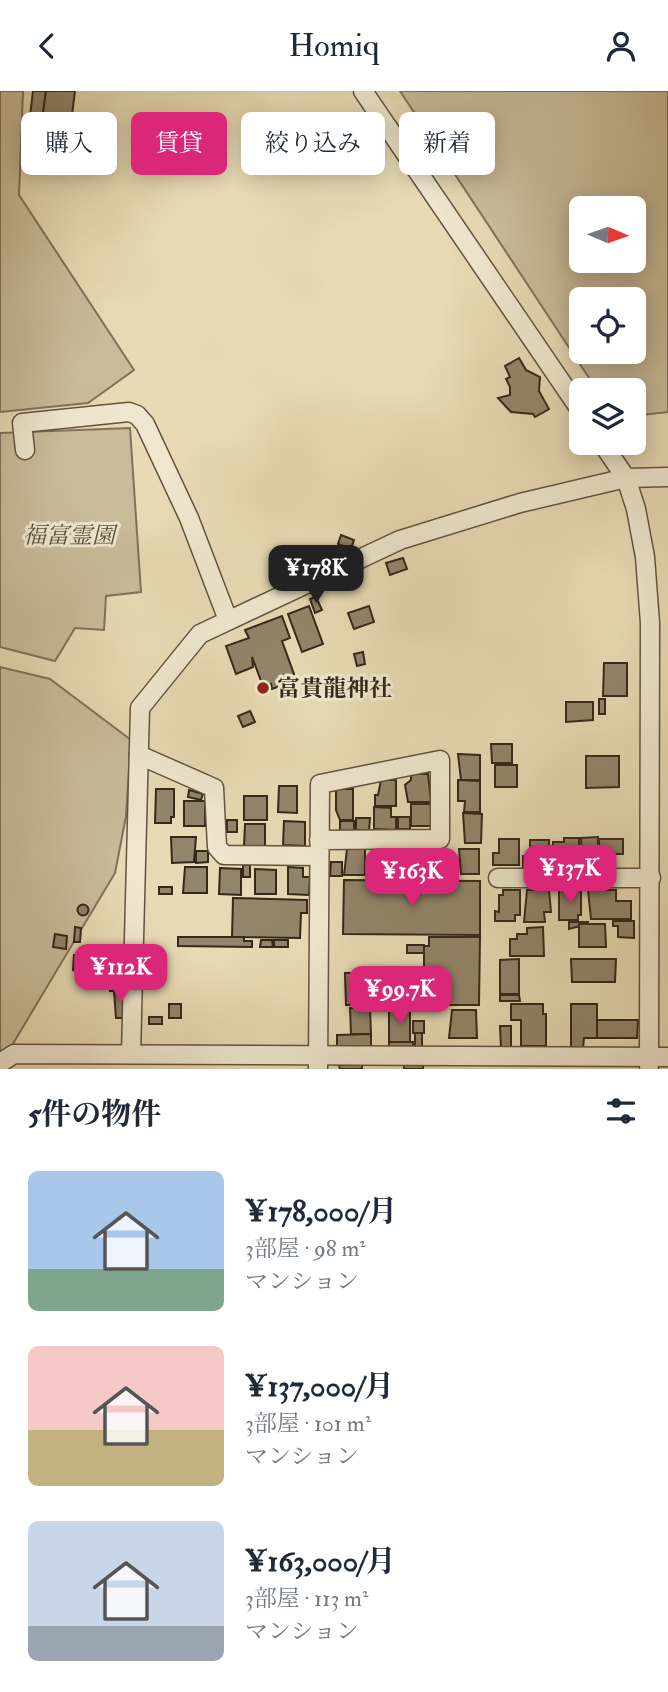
<!DOCTYPE html>
<html lang="ja">
<meta charset="utf-8">
<style>
:root{--surface:#fff;--page:#f2f2f3;--text:#1f2937;--muted:#747a83;--accent:#db2777}
body{margin:0;font-family:"IM FELL Double Pica","Noto Serif JP",serif;background:var(--page);color:var(--text);height:100vh;display:flex;flex-direction:column;font-size:26px;white-space:nowrap}
*{box-sizing:border-box;margin:0}
p{font-size:23px;color:var(--muted)}
.icon{flex:none;width:38px;height:38px;fill:none;stroke:currentColor;stroke-width:2;stroke-linecap:round;stroke-linejoin:round}
.map{position:relative;height:978px;overflow:hidden}
.panel{display:flex;flex-direction:column;background:var(--surface);flex:1}
.panel>*{flex:none}
.guide{position:absolute;left:21px;top:21px;width:626px;height:63px;display:flex;gap:14px}
.needle{width:46px;rotate:92deg}
.fabs{position:absolute;left:569px;top:105px;display:grid;gap:14px}
.fabs a{display:grid;place-items:center;width:77px;height:77px;border-radius:10px;background:var(--surface);box-shadow:0 4px 18px #0003;font-size:35px}
.price{position:absolute;translate:-50% -60px;padding:0 16px;border-radius:14px;background:var(--accent);color:#fff;font-size:23px;line-height:46px;filter:drop-shadow(0 2px 4px #0008)}
.price::after{content:'';position:absolute;left:50%;top:42px;width:21px;height:16px;margin-left:-10px;background:inherit;clip-path:polygon(0 0,100% 0,50% 100%)}
.price.active{background:#222;color:#fff}
ul{padding:0;list-style:none}
li{display:flex;align-items:center;gap:21px;height:175px;padding:0 28px}
li span{display:grid;place-items:center;flex:none;width:196px;height:140px;border-radius:10px;color:#555}
li>.icon{margin-inline-start:auto}
span .icon{width:84px;height:84px;fill:#fffc;stroke-width:1}
li b{font-size:30px}
h2{display:flex;justify-content:space-between;align-items:center;height:84px;padding:0 28px;font-size:30px}
.chip{padding:0 24px;border-radius:10px;background:var(--surface);box-shadow:0 4px 18px #0003;font-size:24px;line-height:63px}
.chip.active{background:var(--accent);color:#fff}
header{display:flex;justify-content:space-between;align-items:center;height:91px;padding:0 28px;background:var(--surface);font-size:32px;font-weight:600}
.map>svg:first-child{display:block}
.green{fill:#c9bc9a;stroke:#80725a;stroke-width:2;fill-rule:evenodd}
.building{fill:#92856a;stroke:#362819;stroke-width:2}
.lines{fill:none;stroke-linecap:round;stroke-linejoin:round}
.minor-casing{stroke:#625440;stroke-width:21}
.minor{stroke:#efe7ce;stroke-width:18}
.poi-dot{fill:#8f2418;stroke:#efe7ce;stroke-width:2.5}
.labels{text-anchor:middle;stroke-width:6;stroke-linejoin:round;paint-order:stroke}
.park-label{font-size:23px;font-style:italic;fill:#5b4d39;stroke:#efe7ce}
.poi-label{font-size:23px;font-weight:bold;fill:#362819;stroke:#efe7ce;text-anchor:start}
</style>
<header><svg class="icon" aria-label="back" viewBox="0 0 24 24"><path d="M15 5l-7 7 7 7"/></svg>Homiq<svg class="icon" aria-label="person" viewBox="0 0 24 24"><circle cx="12" cy="8" r="4"/><path d="M4 21q1-7 8-7t8 7"/></svg></header>
<div class="map">
<svg width="668" height="978" viewBox="0 0 668 978">
<rect width="100%" height="100%" fill="#e7dab4"/>
<filter id="stains"><feTurbulence type="fractalNoise" baseFrequency=".00286" numOctaves="4"/><feColorMatrix values="0 0 0 0 .2 0 0 0 0 .09 0 0 0 0 .02 0 0 0 .5 -.17"/></filter>
<radialGradient id="worn" r=".72"><stop offset=".6" stop-color="#630" stop-opacity="0"/><stop offset="1" stop-color="#630" stop-opacity=".3"/></radialGradient>
<g class="green">
<path d="M 0,0 L 23,0 L 19,104 L 134,279 L 88,312 L 0,321 Z"/>
<path d="M 400,0 L 668,0 L 668,321 L 634,325 L 634,299 L 597,299 ZM 634,117 L 634,170 L 581,170 L 581,117 ZM 634,208 L 634,261 L 581,261 L 581,208 Z"/>
<path d="M 130,337 L 141,501 L 106,505 L 104,539 L 75,537 L 55,570 L 0,556 L 0,342 Z"/>
<path d="M 0,576 L 50,588 L 131,649 L 126,725 L 115,782 L 8,961 L 0,961 Z"/>
</g>
<g class="building">
<path d="M 33,0 L 46,0 L 37,68 L 25,66 Z"/>
<path d="M 46,0 L 75,0 L 70,40 L 41,36 Z"/>
<path d="M 93,60 L 103,74 L 94,80 L 85,66 Z"/>
<path d="M 519,267 L 526,279 L 540,286 L 539,300 L 549,318 L 535,326 L 533,323 L 511,321 L 498,307 L 510,304 L 510,296 L 506,288 L 510,286 L 505,275 Z"/>
<path d="M 341,444 L 354,449 L 351,458 L 338,453 Z"/>
<path d="M 403,467 L 407,478 L 390,484 L 386,472 Z"/>
<path d="M 316,506 L 322,519 L 315,522 L 310,508 Z"/>
<path d="M 309,515 L 323,553 L 302,561 L 288,523 Z"/>
<path d="M 369,515 L 374,531 L 354,538 L 348,522 Z"/>
<path d="M 282,525 L 290,547 L 282,550 L 294,583 L 287,586 L 289,592 L 272,598 L 271,593 L 263,595 L 252,566 L 253,576 L 236,583 L 226,555 L 249,547 L 245,539 Z"/>
<path d="M 363,561 L 365,573 L 357,575 L 354,563 Z"/>
<path d="M 604,572 L 627,572 L 627,605 L 603,605 Z"/>
<rect x="599" y="608" width="6" height="15"/>
<path d="M 566,611 L 593,611 L 593,629 L 566,631 Z"/>
<path d="M 250,620 L 255,631 L 243,636 L 238,625 Z"/>
<path d="M 491,653 L 512,653 L 512,672 L 492,672 Z"/>
<path d="M 458,663 L 480,664 L 480,689 L 461,689 Z"/>
<path d="M 586,665 L 619,665 L 619,696 L 586,697 Z"/>
<rect x="495" y="674" width="22" height="22"/>
<path d="M 411,683 L 428,683 L 431,711 L 408,711 L 405,694 L 411,689 Z"/>
<path d="M 381,689 L 396,689 L 396,715 L 375,715 L 375,704 L 378,704 Z"/>
<path d="M 458,689 L 480,690 L 480,721 L 464,721 L 465,710 L 458,710 Z"/>
<path d="M 279,695 L 297,695 L 297,722 L 278,721 Z"/>
<path d="M 156,698 L 174,698 L 174,726 L 171,726 L 171,732 L 155,732 Z"/>
<path d="M 336,698 L 353,698 L 353,729 L 340,729 L 336,719 Z"/>
<path d="M 189,699 L 203,703 L 201,709 L 188,706 Z"/>
<rect x="244" y="705" width="23" height="24"/>
<rect x="184" y="710" width="21" height="25"/>
<path d="M 411,713 L 432,713 L 433,735 L 411,735 Z"/>
<path d="M 374,716 L 391,717 L 391,726 L 396,726 L 396,739 L 374,738 Z"/>
<path d="M 463,722 L 482,723 L 481,752 L 465,752 Z"/>
<rect x="398" y="726" width="12" height="12"/>
<path d="M 356,727 L 370,727 L 369,740 L 356,739 Z"/>
<rect x="227" y="729" width="10" height="12"/>
<path d="M 284,730 L 305,731 L 305,755 L 283,754 Z"/>
<rect x="340" y="730" width="14" height="10"/>
<path d="M 245,733 L 265,733 L 265,755 L 244,755 Z"/>
<path d="M 171,746 L 196,746 L 194,771 L 172,772 Z"/>
<path d="M 598,746 L 598,767 L 582,767 L 581,747 Z"/>
<path d="M 564,747 L 579,747 L 579,770 L 575,770 L 575,774 L 553,774 L 553,751 L 564,751 Z"/>
<path d="M 499,748 L 519,748 L 519,774 L 493,774 L 493,762 L 499,762 Z"/>
<rect x="599" y="748" width="24" height="15"/>
<rect x="530" y="749" width="19" height="26"/>
<path d="M 347,758 L 365,758 L 365,784 L 344,784 Z"/>
<rect x="406" y="758" width="9" height="13"/>
<path d="M 459,758 L 479,758 L 479,783 L 461,783 Z"/>
<path d="M 196,760 L 208,760 L 208,771 L 196,772 Z"/>
<rect x="378" y="763" width="23" height="21"/>
<path d="M 422,763 L 437,763 L 437,785 L 415,783 L 415,773 L 418,773 Z"/>
<rect x="523" y="765" width="7" height="11"/>
<path d="M 331,771 L 342,771 L 342,785 L 330,785 Z"/>
<rect x="243" y="774" width="7" height="12"/>
<path d="M 185,776 L 207,776 L 207,802 L 183,802 Z"/>
<path d="M 288,776 L 303,777 L 303,786 L 310,786 L 309,804 L 288,803 Z"/>
<path d="M 220,777 L 241,778 L 241,804 L 219,803 Z"/>
<path d="M 255,778 L 276,779 L 276,803 L 255,803 Z"/>
<path d="M 344,789 L 480,790 L 480,844 L 343,843 Z"/>
<rect x="159" y="796" width="13" height="7"/>
<path d="M 503,799 L 520,799 L 520,824 L 515,824 L 515,830 L 495,830 L 495,820 L 499,821 L 499,804 L 503,804 Z"/>
<path d="M 527,799 L 549,799 L 551,821 L 544,821 L 545,831 L 524,831 Z"/>
<path d="M 559,799 L 581,799 L 581,824 L 578,824 L 578,829 L 559,829 Z"/>
<path d="M 588,799 L 616,799 L 616,810 L 631,810 L 631,828 L 591,828 Z"/>
<path d="M 233,807 L 307,809 L 307,822 L 301,822 L 300,847 L 232,846 Z"/>
<circle cx="83" cy="819" r="5.5"/>
<path d="M 613,830 L 634,830 L 634,847 L 618,846 L 618,835 L 613,835 Z"/>
<path d="M 569,831 L 588,831 L 588,833 L 569,838 Z"/>
<path d="M 579,833 L 605,833 L 606,856 L 579,856 Z"/>
<path d="M 75,836 L 81,837 L 80,851 L 74,851 Z"/>
<path d="M 543,836 L 544,865 L 510,865 L 510,848 L 517,848 L 517,843 L 527,843 L 527,837 Z"/>
<path d="M 55,843 L 67,845 L 66,858 L 53,856 Z"/>
<path d="M 178,846 L 244,846 L 244,850 L 252,850 L 252,856 L 178,855 Z"/>
<path d="M 429,846 L 480,846 L 479,914 L 429,914 L 429,878 L 424,878 L 424,855 L 429,855 Z"/>
<path d="M 261,849 L 272,849 L 273,856 L 260,856 Z"/>
<rect x="274" y="849" width="14" height="7"/>
<rect x="407" y="854" width="17" height="8"/>
<path d="M 83,855 L 101,856 L 100,862 L 125,864 L 124,883 L 73,879 L 74,864 L 82,864 Z"/>
<path d="M 519,868 L 519,903 L 500,903 L 500,869 Z"/>
<path d="M 571,868 L 616,868 L 615,891 L 572,891 Z"/>
<path d="M 416,881 L 417,913 L 346,914 L 345,882 Z"/>
<rect x="110" y="894" width="13" height="6"/>
<path d="M 114,900 L 127,900 L 127,927 L 116,927 Z"/>
<path d="M 500,904 L 519,904 L 520,910 L 500,910 Z"/>
<rect x="169" y="913" width="12" height="14"/>
<path d="M 511,913 L 543,913 L 543,923 L 546,923 L 546,955 L 521,955 L 521,929 L 511,929 Z"/>
<path d="M 571,913 L 597,913 L 597,947 L 584,947 L 583,958 L 571,958 Z"/>
<path d="M 350,917 L 370,917 L 371,943 L 351,943 Z"/>
<rect x="389" y="919" width="21" height="32"/>
<path d="M 452,919 L 476,919 L 477,947 L 449,947 Z"/>
<rect x="149" y="926" width="13" height="7"/>
<path d="M 597,929 L 638,929 L 637,947 L 597,947 Z"/>
<rect x="413" y="930" width="11" height="12"/>
<path d="M 500,935 L 511,935 L 511,958 L 501,957 Z"/>
<rect x="415" y="942" width="7" height="15"/>
<path d="M 371,943 L 371,959 L 337,959 L 337,944 Z"/>
<rect x="389" y="951" width="24" height="6"/>
<path d="M 423,973 L 423,978 L 404,978 L 404,974 Z"/>
<path d="M 339,974 L 362,974 L 362,978 L 340,978 Z"/>
</g>
<g class="lines">
<defs>
<g id="minor">
<path d="M 363,0 L 581,320"/>
<path d="M 602,352 L 626,387 L 636,418 L 645,466 L 650,532 L 649,975"/>
<path d="M 25,359 L 22,332 L 129,321 L 137,324 L 145,333 L 189,427 L 228,529"/>
<path d="M 139,664 L 214,697 L 217,756 L 224,764 L 319,765"/>
<path d="M 498,787 L 651,787"/>
<path d="M 131,963 L 140,617 L 200,543 L 400,449 L 520,412 L 626,387 L 668,386"/>
<path d="M 0,972 L 14,963 L 668,966"/>
<path d="M 318,978 L 320,693 L 440,669 L 440,748 L 319,749"/>
</g>
</defs>
<use href="#minor" class="minor-casing"/>
<use href="#minor" class="minor"/>
</g>
<circle class="poi-dot" cx="263" cy="597" r="7"/>
<g class="labels">
<g class="park-label">
<text x="69" y="452">福富霊園</text>
</g>
<g class="poi-label">
<text x="277" y="605">富貴龍神社</text>
</g>
</g>
<rect width="100%" height="100%" filter="url(#stains)"/>
<rect width="100%" height="100%" fill="url(#worn)"/>
</svg>
<div class="fabs">
<a><svg class="needle" viewBox="-14 -14 28 28"><path d="M0-13l5 13h-10z" fill="#e53935"/><path d="M0 13l5-13h-10z" fill="#747a83"/></svg></a>
<a><svg class="icon" aria-label="locate" viewBox="0 0 24 24"><circle cx="12" cy="12" r="6"/><path d="M12 2v4M12 18v4M2 12h4M18 12h4"/></svg></a>
<a><svg class="icon" aria-label="layers" viewBox="0 0 24 24"><path d="M12 4l9 5-9 5-9-5zM3 14l9 5 9-5"/></svg></a>
</div>
<b class="price active" style="left:316px;top:514px">¥178K</b>
<b class="price" style="left:570px;top:814px">¥137K</b>
<b class="price" style="left:412px;top:817px">¥163K</b>
<b class="price" style="left:121px;top:913px">¥112K</b>
<b class="price" style="left:400px;top:935px">¥99.7K</b>
<div class="guide">
<a class="chip">購入</a>
<a class="chip active">賃貸</a>
<a class="chip">絞り込み</a>
<a class="chip">新着</a>
</div>
</div>
<section class="panel">
<h2>5件の物件<svg class="icon" aria-label="filters" viewBox="0 0 24 24"><path d="M4 7h16M4 17h16"/><circle cx="9" cy="7" r="2"/><circle cx="15" cy="17" r="2"/></svg></h2>
<ul>
<li><span style="background:linear-gradient(#a9c7e8 70%,#7fa58c 0)"><svg class="icon" aria-label="home" viewBox="0 0 24 24"><path d="M3 11l9-7 9 7M6 9v11h12V9"/></svg></span><div><b>¥178,000/月</b><p>3部屋 · 98 m²</p><p>マンション</p></div></li>
<li><span style="background:linear-gradient(#f6c9c9 60%,#c2b280 0)"><svg class="icon" aria-label="home" viewBox="0 0 24 24"><path d="M3 11l9-7 9 7M6 9v11h12V9"/></svg></span><div><b>¥137,000/月</b><p>3部屋 · 101 m²</p><p>マンション</p></div></li>
<li><span style="background:linear-gradient(#c9d6e8 75%,#9aa5b1 0)"><svg class="icon" aria-label="home" viewBox="0 0 24 24"><path d="M3 11l9-7 9 7M6 9v11h12V9"/></svg></span><div><b>¥163,000/月</b><p>3部屋 · 113 m²</p><p>マンション</p></div></li>
</ul>
</section>
